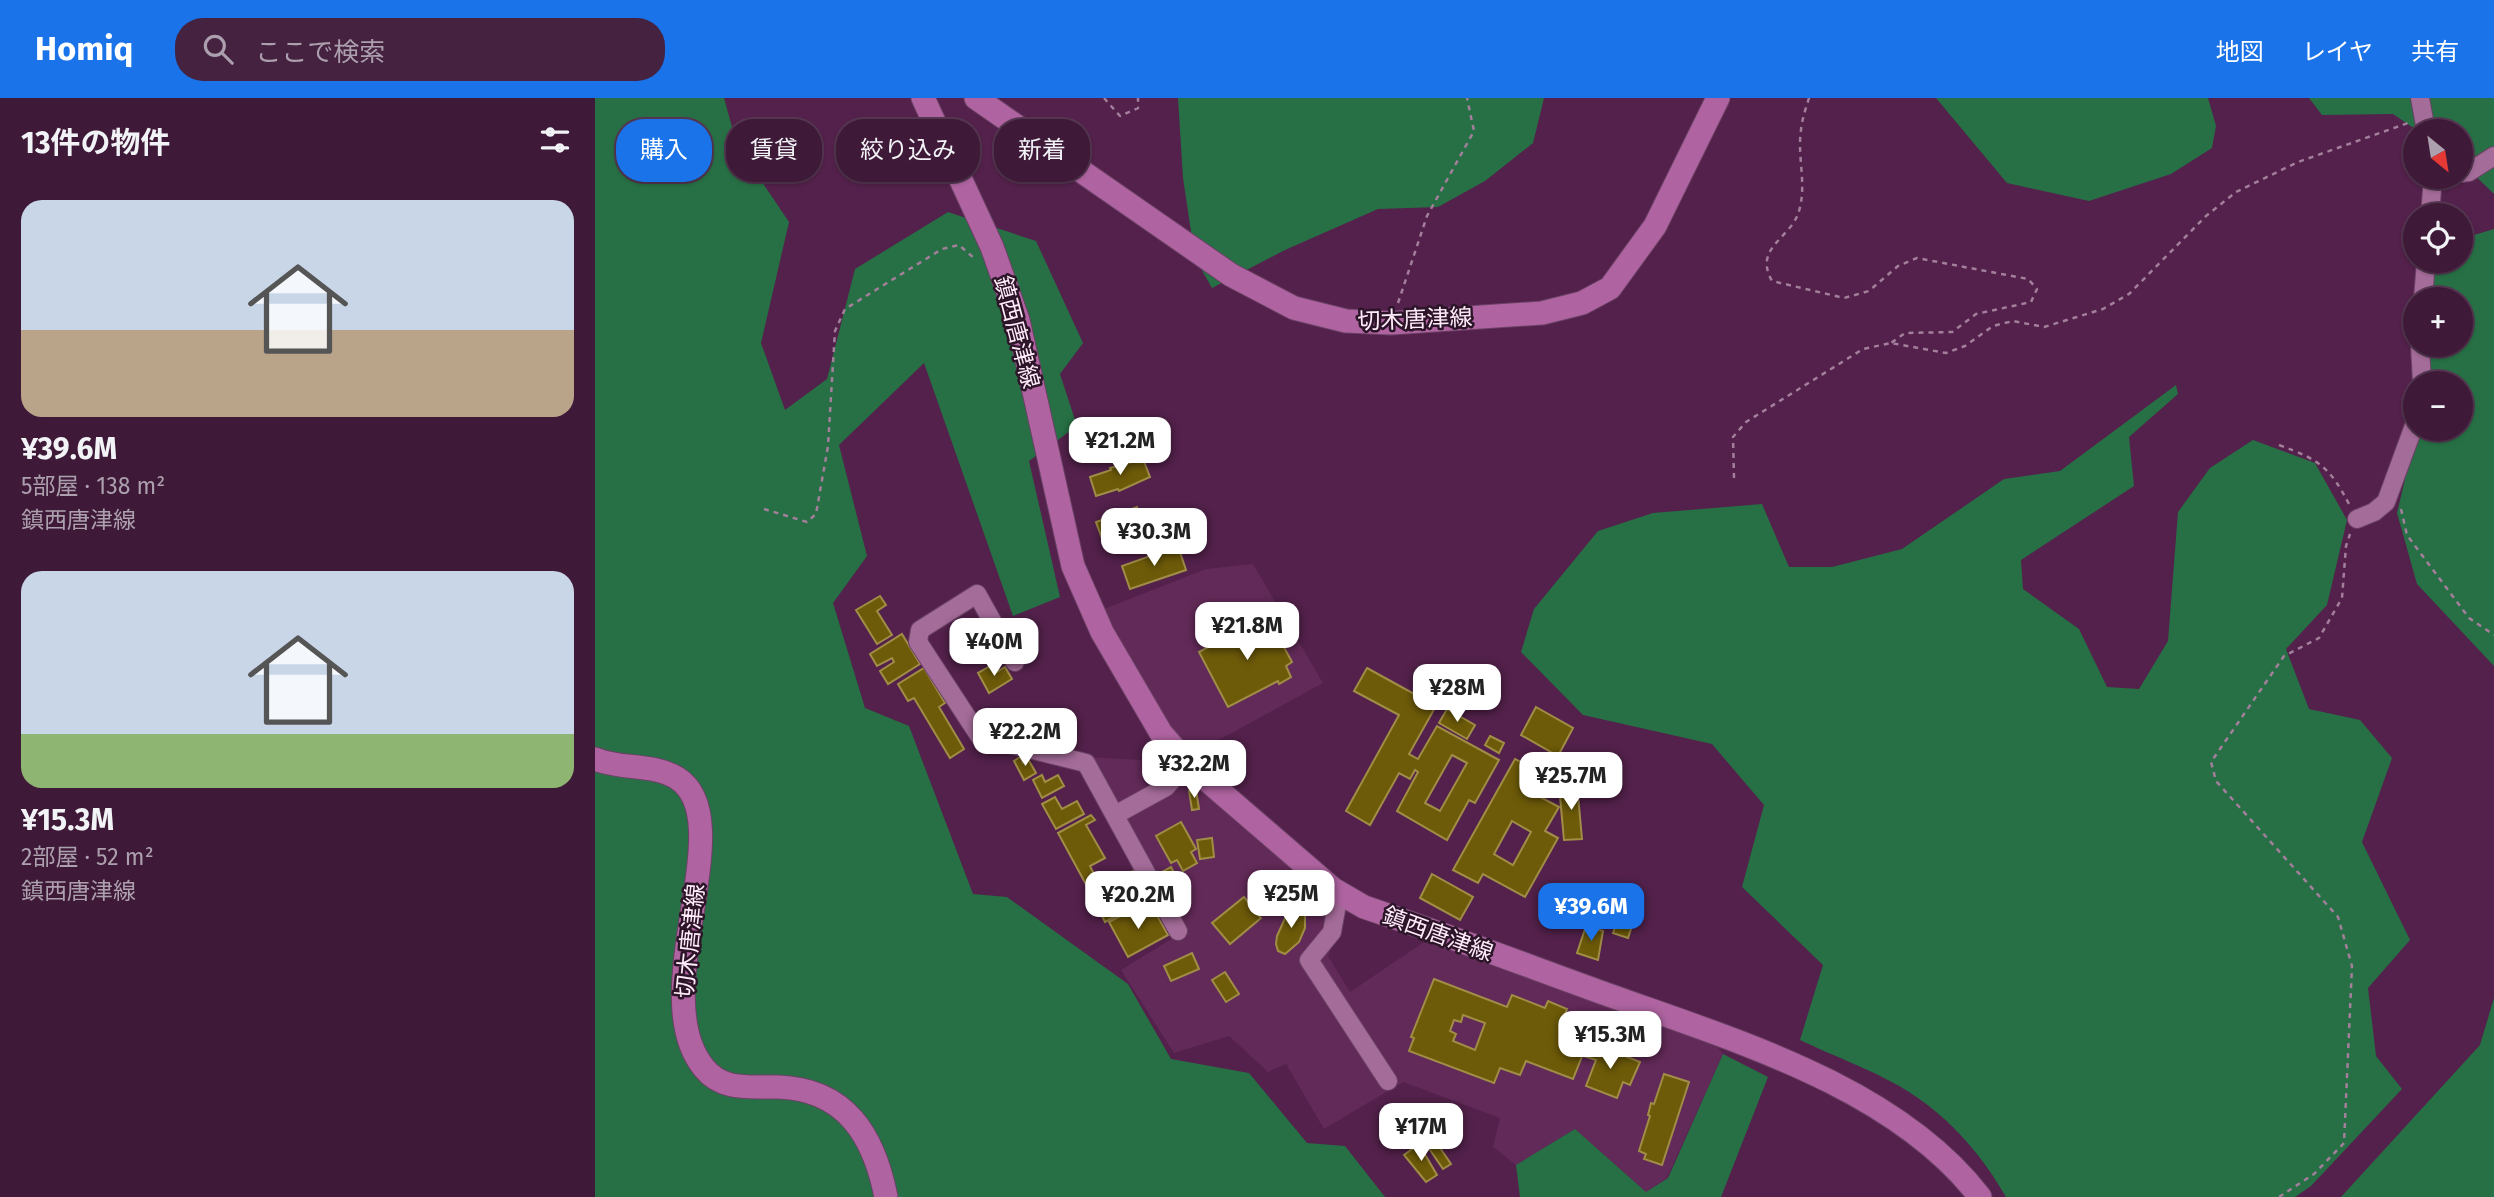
<!DOCTYPE html>
<html lang="ja">
<meta charset="utf-8">
<style>
:root{--surface:#3e1938;--page:#452240;--text:#f1f3f6;--muted:#ada0ae;--line:#573853;--accent:#1a73e8}
body{margin:0;font-family:"Fira Sans","Noto Sans JP",sans-serif;background:var(--page);color:var(--text);height:100vh;display:flex;flex-direction:column;font-size:26px;white-space:nowrap}
*{box-sizing:border-box;margin:0}
p{font-size:23px;color:var(--muted)}
.icon{flex:none;width:38px;height:38px;fill:none;stroke:currentColor;stroke-width:2;stroke-linecap:round;stroke-linejoin:round}
.map{position:relative;flex:1;overflow:hidden}
.drawer{display:flex;flex-direction:column;background:var(--surface);width:595px}
.drawer>*{flex:none}
.top-card{position:absolute;left:21px;top:21px;width:665px;height:63px;display:flex;gap:14px}
.needle{width:46px;rotate:150deg}
.controls{position:absolute;left:1808px;top:21px;display:grid;gap:14px}
.controls a{display:grid;place-items:center;width:70px;height:70px;border-radius:50%;background:var(--surface);box-shadow:0 2px 5px #0004,0 0 0 2px var(--line);font-size:35px}
.price{position:absolute;translate:-50% -60px;padding:0 16px;border-radius:14px;background:#fff;color:#222;font-size:23px;line-height:46px;filter:drop-shadow(0 2px 4px #0008)}
.price::after{content:'';position:absolute;left:50%;top:42px;width:21px;height:16px;margin-left:-10px;background:inherit;clip-path:polygon(0 0,100% 0,50% 100%)}
.price.current{background:var(--accent);color:#fff}
ul{padding:0;list-style:none}
li{display:grid;align-content:center;gap:14px;height:371px;padding:0 21px}
li span{display:grid;place-items:center;height:217px;border-radius:21px;color:#555}
li>.icon{margin-inline-start:auto}
span .icon{width:126px;height:126px;fill:#fffc;stroke-width:1}
li b{font-size:30px}
h2{display:flex;justify-content:space-between;align-items:center;height:84px;padding:0 21px;font-size:30px}
.tag{padding:0 24px;border-radius:28px;background:var(--surface);box-shadow:0 2px 5px #0004,0 0 0 2px var(--line);font-size:24px;line-height:63px}
.tag.current{background:var(--accent);color:#fff}
header{display:flex;align-items:center;gap:42px;box-sizing:border-box;height:98px;padding:0 35px;background:var(--accent);color:#fff}
header strong{font-size:33px}
nav{display:flex;gap:38px;margin-inline-start:auto;font-size:24px}
.search{width:490px;height:63px;background:var(--page);display:flex;align-items:center;gap:18px;box-sizing:border-box;padding:0 24px;border-radius:28px;color:var(--muted);font-size:26px}
main{display:flex;flex:1;min-height:0}
.map>svg:first-child{display:block}
.built{fill:#622a58}
.forest{fill:#277045}
.building{fill:#6e5b09;stroke:#a08d46;stroke-width:2;fill-rule:evenodd}
.lines{fill:none;stroke-linecap:round;stroke-linejoin:round}
.minor-casing{stroke:#6b4165;stroke-width:20}
.major-casing{stroke:#6b4165;stroke-width:25}
.path{stroke:#a37f9c;stroke-width:2.5;stroke-dasharray:5 5;stroke-linecap:butt}
.minor{stroke:#a46c99;stroke-width:18}
.major{stroke:#af64a1;stroke-width:23}
.labels{text-anchor:middle;stroke-width:5;stroke-linejoin:round;paint-order:stroke}
.street-label{font-size:23px;fill:#ffebfa;stroke:#2c1528}
</style>
<header>
<strong>Homiq</strong>
<div class="search"><svg class="icon" aria-label="search" viewBox="0 0 24 24"><circle cx="10" cy="10" r="6"/><path d="M15 15l6 6"/></svg>ここで検索</div>
<nav><a>地図</a><a>レイヤ</a><a>共有</a></nav>
</header>
<main>
<section class="drawer">
<h2>13件の物件<svg class="icon" aria-label="filters" viewBox="0 0 24 24"><path d="M4 7h16M4 17h16"/><circle cx="9" cy="7" r="2"/><circle cx="15" cy="17" r="2"/></svg></h2>
<ul>
<li><span style="background:linear-gradient(#c9d6e8 60%,#b9a48a 0)"><svg class="icon" aria-label="home" viewBox="0 0 24 24"><path d="M3 11l9-7 9 7M6 9v11h12V9"/></svg></span><div><b>¥39.6M</b><p>5部屋 · 138 m²</p><p>鎮西唐津線</p></div></li>
<li><span style="background:linear-gradient(#c9d6e8 75%,#8fb573 0)"><svg class="icon" aria-label="home" viewBox="0 0 24 24"><path d="M3 11l9-7 9 7M6 9v11h12V9"/></svg></span><div><b>¥15.3M</b><p>2部屋 · 52 m²</p><p>鎮西唐津線</p></div></li>
</ul>
</section>
<div class="map">
<svg width="1899" height="1099" viewBox="0 0 1899 1099">
<rect width="100%" height="100%" fill="#53214b"/>
<g class="built">
<path d="M 658,466 L 728,585 L 600,655 L 568,623 L 509,511 L 611,471 Z"/>
<path d="M 495,659 L 578,664 L 752,813 L 733,858 L 755,894 L 832,842 L 1119,944 L 1128,956 L 1072,1080 L 1051,1094 L 980,1031 L 921,1067 L 898,1049 L 905,1020 L 808,984 L 729,1031 L 691,966 L 673,974 L 634,938 L 579,955 L 526,872 L 588,834 Z"/>
</g>
<g class="forest">
<path d="M 0,0 L 129,0 L 142,47 L 194,124 L 166,245 L 190,312 L 232,281 L 260,171 L 353,114 L 441,143 L 488,245 L 465,276 L 482,328 L 434,363 L 465,499 L 418,518 L 329,265 L 244,347 L 272,458 L 238,505 L 270,610 L 314,628 L 378,796 L 412,799 L 533,886 L 576,961 L 654,975 L 712,1045 L 750,1048 L 790,1099 L 0,1099 Z"/>
<path d="M 583,0 L 949,0 L 938,45 L 890,83 L 843,109 L 783,111 L 690,152 L 617,190 L 600,160 L 588,80 Z"/>
<path d="M 1341,0 L 1613,0 L 1621,28 L 1617,50 L 1576,76 L 1494,103 L 1412,85 Z"/>
<path d="M 1714,0 L 1899,0 L 1899,96 L 1866,64 L 1866,33 L 1823,33 L 1798,16 L 1727,17 Z"/>
<path d="M 1899,131 L 1899,568 L 1822,486 L 1802,415 L 1822,331 L 1866,331 L 1866,285 L 1829,285 L 1830,247 L 1866,247 L 1866,201 L 1830,201 L 1831,163 L 1866,163 L 1866,141 Z"/>
<path d="M 1581,287 L 1583,296 L 1534,339 L 1539,388 L 1426,462 L 1428,491 L 1484,531 L 1512,589 L 1544,591 L 1573,543 L 1583,414 L 1615,370 L 1658,342 L 1720,365 L 1752,422 L 1732,507 L 1691,551 L 1714,611 L 1765,622 L 1797,660 L 1767,744 L 1815,842 L 1773,890 L 1781,958 L 1807,991 L 1716,1088 L 1700,1099 L 1411,1099 C 1388,1059 1357,1022 1317,996 C 1288,976 1238,958 1205,942 L 1228,867 L 1147,789 L 1169,707 L 1117,646 L 988,617 L 926,554 L 939,511 L 1003,433 L 1058,415 L 1167,406 L 1194,469 L 1237,469 L 1307,451 L 1409,381 L 1465,373 Z"/>
<path d="M 1899,900 L 1899,1099 L 1746,1099 L 1885,947 Z"/>
<path d="M 1128,956 L 1173,979 L 1126,1099 L 925,1099 L 921,1067 L 980,1031 L 1051,1094 L 1073,1080 Z"/>
</g>
<g class="building">
<path d="M 548,361 L 555,379 L 524,393 L 523,391 L 501,398 L 495,379 L 516,372 L 515,370 Z"/>
<path d="M 542,409 L 550,431 L 509,446 L 501,424 Z"/>
<path d="M 583,448 L 591,472 L 535,491 L 527,468 Z"/>
<path d="M 285,498 L 291,507 L 282,513 L 297,537 L 282,546 L 261,512 Z"/>
<path d="M 666,521 L 672,532 L 678,529 L 697,564 L 691,568 L 696,579 L 684,586 L 683,583 L 633,609 L 604,554 Z"/>
<path d="M 307,536 L 325,566 L 293,586 L 285,573 L 299,564 L 297,560 L 282,568 L 275,556 Z"/>
<path d="M 397,567 L 402,574 L 410,569 L 417,581 L 394,595 L 383,575 Z"/>
<path d="M 329,570 L 350,605 L 344,609 L 369,651 L 355,660 L 319,600 L 313,603 L 303,586 Z"/>
<path d="M 772,570 L 841,608 L 814,656 L 823,661 L 842,628 L 904,662 L 880,705 L 874,702 L 852,742 L 802,713 L 823,674 L 820,672 L 815,681 L 804,675 L 775,727 L 751,713 L 804,617 L 759,593 ZM 857,657 L 872,665 L 845,713 L 830,705 Z"/>
<path d="M 941,609 L 978,630 L 963,658 L 926,637 Z"/>
<path d="M 852,611 L 880,627 L 872,641 L 844,625 Z"/>
<path d="M 895,638 L 909,645 L 904,655 L 890,647 Z"/>
<path d="M 425,659 L 428,665 L 433,661 L 441,675 L 429,682 L 419,663 Z"/>
<path d="M 920,661 L 945,674 L 934,693 L 964,709 L 950,733 L 963,740 L 930,799 L 888,776 L 883,785 L 858,772 ZM 917,723 L 936,734 L 918,767 L 899,756 Z"/>
<path d="M 447,677 L 450,684 L 463,677 L 469,688 L 447,700 L 438,682 Z"/>
<path d="M 982,686 L 987,741 L 969,742 L 964,688 Z"/>
<path d="M 601,692 L 604,711 L 597,712 L 594,693 Z"/>
<path d="M 460,699 L 467,711 L 482,703 L 489,716 L 461,731 L 447,706 Z"/>
<path d="M 496,717 L 500,722 L 491,727 L 510,760 L 495,768 L 503,784 L 493,790 L 463,735 Z"/>
<path d="M 586,724 L 601,751 L 596,754 L 602,765 L 588,773 L 582,762 L 576,765 L 561,738 Z"/>
<path d="M 617,740 L 619,759 L 605,761 L 602,742 Z"/>
<path d="M 576,769 L 585,786 L 574,792 L 565,775 Z"/>
<path d="M 538,773 L 545,785 L 533,792 L 541,806 L 510,824 L 496,797 Z"/>
<path d="M 837,776 L 878,799 L 865,822 L 825,800 Z"/>
<path d="M 649,799 L 666,820 L 635,846 L 617,825 Z"/>
<path d="M 702,808 L 710,811 L 710,830 L 704,844 L 690,856 L 683,853 L 681,846 L 682,838 L 691,818 L 695,811 Z"/>
<path d="M 538,811 L 544,821 L 559,812 L 573,837 L 533,859 L 514,824 Z"/>
<path d="M 1024,818 L 1039,822 L 1033,840 L 1018,835 Z"/>
<path d="M 991,828 L 1008,833 L 1003,862 L 982,855 Z"/>
<path d="M 597,855 L 604,871 L 576,883 L 569,868 Z"/>
<path d="M 630,874 L 644,896 L 631,904 L 617,882 Z"/>
<path d="M 839,881 L 912,909 L 917,897 L 950,910 L 953,903 L 972,911 L 965,930 L 994,941 L 978,981 L 931,963 L 925,977 L 905,970 L 899,985 L 814,953 L 819,940 L 816,939 ZM 868,917 L 890,925 L 880,952 L 858,943 L 861,936 L 855,933 L 859,922 L 866,924 Z"/>
<path d="M 1022,914 L 1062,929 L 1053,951 L 1014,936 Z"/>
<path d="M 1000,946 L 1045,964 L 1035,987 L 1028,984 L 1022,1000 L 991,988 L 1001,962 L 989,958 L 991,952 L 997,954 Z"/>
<path d="M 1069,976 L 1094,984 L 1067,1067 L 1049,1061 L 1051,1056 L 1044,1053 L 1055,1018 L 1053,1017 L 1056,1005 L 1059,1006 Z"/>
<path d="M 841,1044 L 856,1066 L 848,1071 L 833,1049 Z"/>
<path d="M 824,1046 L 842,1077 L 831,1084 L 809,1057 Z"/>
</g>
<g class="lines">
<defs>
<g id="minor">
<path d="M 1825,0 L 1831,33"/>
<path d="M 1866,75 L 1874,74 L 1899,58"/>
<path d="M 1835,117 L 1838,79"/>
<path d="M 1828,201 L 1831,163"/>
<path d="M 1825,247 L 1827,285"/>
<path d="M 1762,421 L 1779,414 L 1791,404 L 1820,325"/>
<path d="M 420,564 L 382,496 L 325,532 L 323,544 L 385,639 L 491,665 L 583,833"/>
<path d="M 520,717 L 571,689 L 592,665"/>
<path d="M 744,795 L 737,834 L 714,862 L 793,983"/>
</g>
<g id="major">
<path d="M 328,0 L 397,149 L 423,222 L 478,468 L 507,534 L 566,635 L 592,665 L 738,791 L 769,809 C 849,836 928,866 1008,895 C 1135,941 1300,988 1385,1099"/>
<path d="M 381,0 L 636,177 L 699,210 L 751,223 L 796,225 L 947,215 L 987,205 L 1015,190 L 1060,128 L 1123,0"/>
<path d="M 0,661 C 26,672 57,665 82,680 C 148,722 48,896 109,970 C 128,994 157,988 183,989 C 251,991 279,1038 291,1099"/>
</g>
</defs>
<use href="#minor" class="minor-casing"/>
<use href="#major" class="major-casing"/>
<g class="path">
<path d="M 509,0 L 525,18 L 543,10 L 543,0"/>
<path d="M 1214,0 C 1211,10 1207,21 1206,32 C 1202,59 1212,86 1204,113 C 1196,141 1158,149 1177,183 L 1249,200 L 1274,193 L 1303,168 L 1322,160 L 1433,181 L 1442,191 L 1436,204 L 1381,216 L 1357,234 L 1310,235 L 1296,245"/>
<path d="M 803,205 L 832,118 L 879,33 L 872,0"/>
<path d="M 1684,347 C 1725,362 1735,369 1755,408"/>
<path d="M 1139,380 L 1138,339 L 1151,324 L 1268,251 L 1296,245 L 1351,255 L 1370,248 L 1398,228 L 1418,223 L 1449,229 L 1508,211 L 1534,196 L 1611,118 L 1641,94 L 1703,64 L 1813,25"/>
<path d="M 169,411 L 212,424 L 221,416 L 233,348 L 240,233 L 250,211 L 347,151 L 364,147 L 380,161"/>
<path d="M 1806,411 L 1812,437 L 1874,520 L 1899,537"/>
<path d="M 1684,1099 L 1719,1076 L 1749,1045 L 1757,868 L 1743,819 L 1621,683 L 1616,664 L 1689,558 L 1724,540 L 1747,500 L 1751,448 L 1755,436"/>
</g>
<use href="#minor" class="minor"/>
<use href="#major" class="major"/>
</g>
<g class="labels">
<g class="street-label">
<text transform="translate(820 221) rotate(-2)" y="8">切木唐津線</text>
<text transform="translate(422 234) rotate(75)" y="8">鎮西唐津線</text>
<text transform="translate(843 836) rotate(20)" y="8">鎮西唐津線</text>
<text transform="translate(95 843) rotate(-84)" y="8">切木唐津線</text>
</g>
</g>
</svg>
<div class="controls">
<a><svg class="needle" viewBox="-14 -14 28 28"><path d="M0-13l5 13h-10z" fill="#e53935"/><path d="M0 13l5-13h-10z" fill="#ada0ae"/></svg></a>
<a><svg class="icon" aria-label="locate" viewBox="0 0 24 24"><circle cx="12" cy="12" r="6"/><path d="M12 2v4M12 18v4M2 12h4M18 12h4"/></svg></a>
<a>+</a>
<a>−</a>
</div>
<b class="price" style="left:525px;top:379px">¥21.2M</b>
<b class="price" style="left:559px;top:470px">¥30.3M</b>
<b class="price" style="left:652px;top:564px">¥21.8M</b>
<b class="price" style="left:399px;top:580px">¥40M</b>
<b class="price" style="left:862px;top:626px">¥28M</b>
<b class="price" style="left:430px;top:670px">¥22.2M</b>
<b class="price" style="left:599px;top:702px">¥32.2M</b>
<b class="price" style="left:976px;top:714px">¥25.7M</b>
<b class="price" style="left:696px;top:832px">¥25M</b>
<b class="price" style="left:543px;top:833px">¥20.2M</b>
<b class="price current" style="left:996px;top:845px">¥39.6M</b>
<b class="price" style="left:1015px;top:973px">¥15.3M</b>
<b class="price" style="left:826px;top:1065px">¥17M</b>
<div class="top-card">
<a class="tag current">購入</a>
<a class="tag">賃貸</a>
<a class="tag">絞り込み</a>
<a class="tag">新着</a>
</div>
</div>
</main>
